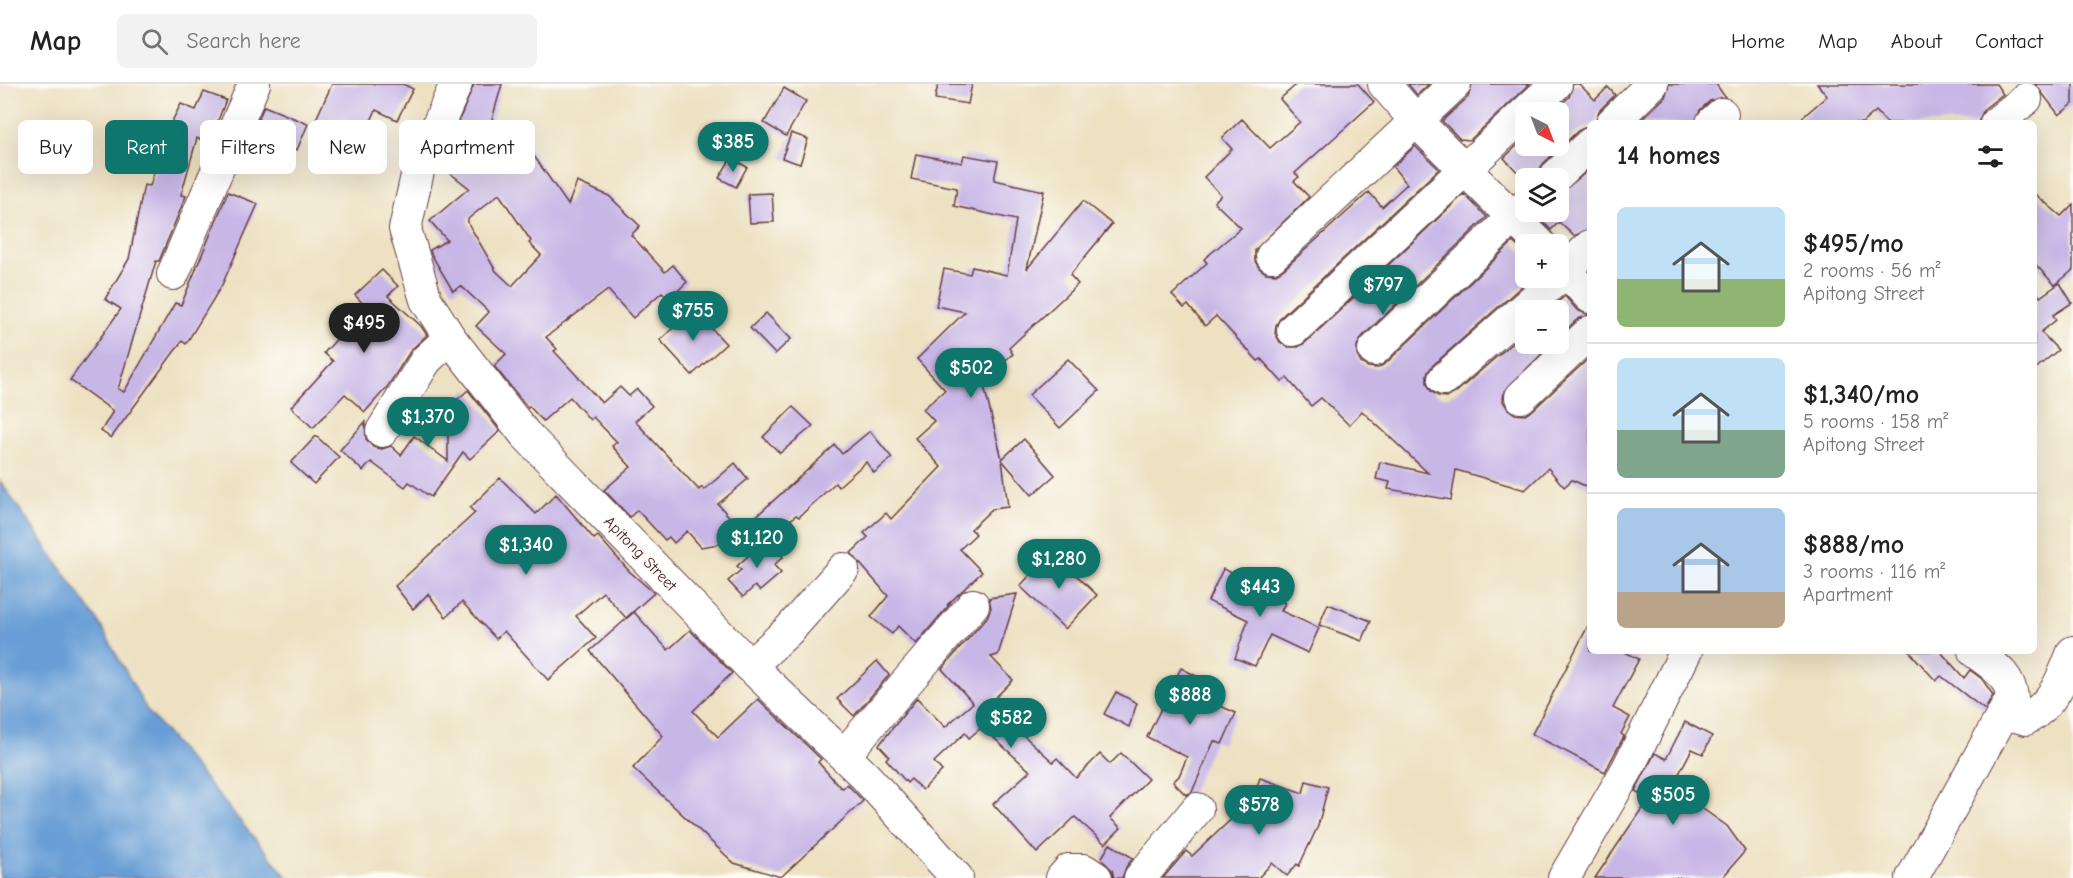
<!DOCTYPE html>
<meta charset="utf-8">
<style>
:root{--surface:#fff;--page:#f2f2f2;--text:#202124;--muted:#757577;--line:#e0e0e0;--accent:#0f766e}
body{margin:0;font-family:"Comic Neue",sans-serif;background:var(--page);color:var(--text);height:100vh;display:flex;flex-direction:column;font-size:22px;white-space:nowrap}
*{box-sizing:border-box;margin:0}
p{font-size:20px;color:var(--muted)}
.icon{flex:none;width:33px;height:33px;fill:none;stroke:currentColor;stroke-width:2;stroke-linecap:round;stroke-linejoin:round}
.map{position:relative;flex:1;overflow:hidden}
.sheet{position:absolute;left:1587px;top:36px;width:450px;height:534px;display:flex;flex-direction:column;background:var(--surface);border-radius:9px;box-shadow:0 6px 24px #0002}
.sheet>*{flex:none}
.banner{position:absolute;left:18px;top:36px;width:570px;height:54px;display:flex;gap:12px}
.needle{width:39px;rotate:138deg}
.fabs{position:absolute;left:1515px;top:18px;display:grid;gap:12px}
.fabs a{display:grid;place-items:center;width:54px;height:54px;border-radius:9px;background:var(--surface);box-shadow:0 6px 24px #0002;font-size:30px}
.price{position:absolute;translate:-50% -51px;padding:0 14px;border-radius:21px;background:var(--accent);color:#fff;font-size:20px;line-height:39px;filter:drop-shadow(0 2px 3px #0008)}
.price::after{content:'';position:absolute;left:50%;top:36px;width:18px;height:14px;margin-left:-9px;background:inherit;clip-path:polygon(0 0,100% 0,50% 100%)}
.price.active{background:#222;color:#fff}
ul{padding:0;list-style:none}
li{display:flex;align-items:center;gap:18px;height:150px;padding:0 30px}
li+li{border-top:2px solid var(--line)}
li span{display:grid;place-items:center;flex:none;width:168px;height:120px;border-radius:9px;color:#555}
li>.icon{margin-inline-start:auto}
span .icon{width:72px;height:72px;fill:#fffc;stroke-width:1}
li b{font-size:26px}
h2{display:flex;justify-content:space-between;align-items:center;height:72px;padding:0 30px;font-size:26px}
.chip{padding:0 21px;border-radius:9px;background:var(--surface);box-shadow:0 6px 24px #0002;font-size:21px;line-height:54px}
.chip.active{background:var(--accent);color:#fff}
header{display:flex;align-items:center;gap:36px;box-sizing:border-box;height:84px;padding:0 30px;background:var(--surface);border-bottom:2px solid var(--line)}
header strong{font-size:28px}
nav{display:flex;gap:33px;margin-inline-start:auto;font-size:21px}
.search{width:420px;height:54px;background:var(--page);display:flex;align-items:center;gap:15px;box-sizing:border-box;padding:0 21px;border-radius:9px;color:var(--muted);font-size:22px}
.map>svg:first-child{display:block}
.water{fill:#689ed5;stroke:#595e80;stroke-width:1.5}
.building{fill:#c8b6e6;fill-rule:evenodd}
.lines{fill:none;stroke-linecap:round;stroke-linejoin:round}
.minor-casing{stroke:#623c42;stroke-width:34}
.minor{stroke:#fff;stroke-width:32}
.labels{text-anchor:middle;stroke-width:4.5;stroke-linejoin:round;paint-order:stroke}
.street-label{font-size:16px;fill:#4a1f2b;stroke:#fdfcf7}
</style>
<header>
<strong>Map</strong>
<div class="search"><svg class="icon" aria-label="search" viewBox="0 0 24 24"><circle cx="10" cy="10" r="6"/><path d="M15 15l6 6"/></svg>Search here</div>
<nav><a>Home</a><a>Map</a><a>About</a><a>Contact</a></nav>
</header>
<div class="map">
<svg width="2073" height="794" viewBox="0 0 2073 794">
<rect width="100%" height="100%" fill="#fdfcf7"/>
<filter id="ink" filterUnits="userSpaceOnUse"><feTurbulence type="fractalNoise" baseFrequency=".0167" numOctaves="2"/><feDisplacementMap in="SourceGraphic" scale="12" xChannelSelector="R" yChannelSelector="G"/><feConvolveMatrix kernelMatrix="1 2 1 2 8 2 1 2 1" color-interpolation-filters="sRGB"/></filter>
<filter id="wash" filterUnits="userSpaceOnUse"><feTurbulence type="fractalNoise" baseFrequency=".008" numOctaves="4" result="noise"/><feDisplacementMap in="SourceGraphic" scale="24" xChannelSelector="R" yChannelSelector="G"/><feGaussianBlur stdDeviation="1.35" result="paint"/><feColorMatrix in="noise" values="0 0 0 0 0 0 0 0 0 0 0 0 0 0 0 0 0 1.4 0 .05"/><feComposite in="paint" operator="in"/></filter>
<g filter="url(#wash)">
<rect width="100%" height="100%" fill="#ede1c2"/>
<path class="water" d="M 0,397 L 98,537 L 147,626 L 288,794 L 0,794 Z"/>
<g id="blocks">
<g class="building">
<path d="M 332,0 L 403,0 L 413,5 L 397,36 L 376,26 L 358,65 L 312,44 Z"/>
<path d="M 474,0 L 502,0 L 491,39 L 510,69 L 525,59 L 568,121 L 577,98 L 609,112 L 640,142 L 631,151 L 665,188 L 673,181 L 687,198 L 669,215 L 662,208 L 633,234 L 608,206 L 546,253 L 557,265 L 554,267 L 602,319 L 620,303 L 629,312 L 637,305 L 652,322 L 635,337 L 699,406 L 702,403 L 704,406 L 735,379 L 748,395 L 718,420 L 741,446 L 835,361 L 842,370 L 870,347 L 892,374 L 874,389 L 866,378 L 838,403 L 835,399 L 799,433 L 796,431 L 774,451 L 701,463 L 687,447 L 674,459 L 669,453 L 665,456 L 637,426 L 630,433 L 604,406 L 631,383 L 612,362 L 617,358 L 593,333 L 590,336 L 570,313 L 543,337 L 529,322 L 528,324 L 494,282 L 506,270 L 476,242 L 489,228 L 461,202 L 453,207 L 431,170 L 430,166 L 447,156 L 430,137 L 469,104 L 450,89 L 467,68 L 449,61 ZM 499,110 L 531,157 L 529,159 L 541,171 L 512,202 L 496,187 L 468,139 L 468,135 Z"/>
<path d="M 938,0 L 972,0 L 968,20 L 935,15 Z"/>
<path d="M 1297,0 L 1358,0 L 1374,18 L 1295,89 L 1299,93 L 1294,97 L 1309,113 L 1255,166 L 1255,177 L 1259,184 L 1266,189 L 1276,190 L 1284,185 L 1369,108 L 1382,123 L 1407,100 L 1393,83 L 1415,62 L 1439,85 L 1281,233 L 1276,241 L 1275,249 L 1280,258 L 1288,263 L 1298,263 L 1305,259 L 1464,110 L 1487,133 L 1362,253 L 1357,262 L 1357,271 L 1361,279 L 1368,283 L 1378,284 L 1386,279 L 1513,158 L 1526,171 L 1526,194 L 1531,194 L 1432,282 L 1427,290 L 1427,299 L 1431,307 L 1438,312 L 1447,313 L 1455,309 L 1526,247 L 1526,260 L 1552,260 L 1504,307 L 1503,317 L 1508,325 L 1515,330 L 1525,331 L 1533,326 L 1590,273 L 1590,404 L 1572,396 L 1564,403 L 1548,384 L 1525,406 L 1456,386 L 1451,416 L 1388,405 L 1390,398 L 1376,395 L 1380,378 L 1428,389 L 1362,327 L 1349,341 L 1321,314 L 1311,322 L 1287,294 L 1282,298 L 1261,275 L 1258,277 L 1216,232 L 1205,242 L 1188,221 L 1184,224 L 1172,211 L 1207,179 L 1204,175 L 1241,144 L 1214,118 L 1221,111 L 1204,93 L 1232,65 L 1222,54 L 1242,35 L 1270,64 L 1300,38 L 1280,15 Z"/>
<path d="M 1408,0 L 1429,0 L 1417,11 Z"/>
<path d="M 1472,0 L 1530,0 L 1470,56 L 1460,55 L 1442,37 L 1468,13 Z"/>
<path d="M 1573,0 L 1579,0 L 1595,16 L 1608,3 L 1615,11 L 1599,27 L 1595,39 L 1578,47 L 1542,81 L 1537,94 L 1526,94 L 1526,97 L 1504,74 L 1526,53 L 1526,62 L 1558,62 L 1558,28 L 1552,28 L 1569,13 Z"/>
<path d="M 1669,0 L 1716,0 L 1725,13 L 1710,17 L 1700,26 L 1695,39 L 1638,39 L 1665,13 Z"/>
<path d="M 1817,0 L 1996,0 L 2003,10 L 1984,25 L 1978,39 L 1887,39 L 1876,27 L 1862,39 L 1796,39 L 1827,12 Z"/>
<path d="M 2035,0 L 2073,0 L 2073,20 L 2059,31 Z"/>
<path d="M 784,4 L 806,17 L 786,52 L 764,39 Z"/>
<path d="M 204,8 L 226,16 L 209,59 L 197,54 L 181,111 L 186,112 L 159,177 L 156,177 L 118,305 L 124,308 L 175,219 L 181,221 L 228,108 L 258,120 L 222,201 L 186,260 L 182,257 L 111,354 L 101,347 L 113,327 L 70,296 L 121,225 L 105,215 L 129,175 L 144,101 L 150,102 L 168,45 L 181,20 L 196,26 Z"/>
<path d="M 264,22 L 308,40 L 297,66 L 253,48 Z"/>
<path d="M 791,49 L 808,55 L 800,80 L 782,74 Z"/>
<path d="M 916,70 L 962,79 L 964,71 L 998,77 L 994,96 L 1044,107 L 1027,185 L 1083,117 L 1112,140 L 1070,191 L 1078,200 L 1009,264 L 1013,270 L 982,294 L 1002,375 L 1024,355 L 1055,391 L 1032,411 L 1002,376 L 1008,423 L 992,425 L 971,445 L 976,450 L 960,465 L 982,488 L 947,521 L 950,520 L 916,560 L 898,542 L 892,550 L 871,533 L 888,512 L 851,469 L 868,453 L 864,449 L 886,429 L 891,435 L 941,383 L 915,354 L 934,337 L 923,325 L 945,306 L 917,275 L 965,228 L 936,222 L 944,185 L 970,190 L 972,183 L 1007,191 L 1016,136 L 954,122 L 957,104 L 911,95 Z"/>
<path d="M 731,74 L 747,83 L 736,103 L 719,94 Z"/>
<path d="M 1590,85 L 1590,145 L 1574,152 L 1559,138 L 1551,146 L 1539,134 L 1542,128 L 1558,128 L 1558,111 Z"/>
<path d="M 772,109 L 774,138 L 750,139 L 748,110 Z"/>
<path d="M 2034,109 L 2061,132 L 2073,120 L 2073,186 L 2055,201 L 2034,179 Z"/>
<path d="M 382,186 L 398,202 L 388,212 L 421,242 L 427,251 L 411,266 L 388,302 L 365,328 L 345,310 L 313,344 L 291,323 L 333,277 L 324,269 L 366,223 L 355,211 Z"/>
<path d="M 2060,199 L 2072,219 L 2053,231 L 2056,236 L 2041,248 L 2058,266 L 2034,286 L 2034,205 L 2040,213 Z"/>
<path d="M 1565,212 L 1577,226 L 1590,231 L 1578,235 L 1558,253 L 1558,226 L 1548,226 Z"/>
<path d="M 694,225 L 726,260 L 692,291 L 660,256 Z"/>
<path d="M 766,229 L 791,255 L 775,270 L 750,244 Z"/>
<path d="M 1068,275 L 1099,307 L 1060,344 L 1029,311 Z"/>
<path d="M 468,306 L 500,347 L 470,375 L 463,368 L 431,413 L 409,398 L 405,403 L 371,378 L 363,387 L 340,366 L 365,338 L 366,355 L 373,363 L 382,365 L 391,362 L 401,371 L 414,352 L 448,377 L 448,324 Z"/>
<path d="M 793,323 L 813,342 L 780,369 L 763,353 Z"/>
<path d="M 316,352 L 339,373 L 314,400 L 291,379 Z"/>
<path d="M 500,394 L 536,430 L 556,410 L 594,455 L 598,452 L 629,487 L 654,509 L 626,534 L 603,508 L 576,532 L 596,554 L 548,596 L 504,547 L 496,555 L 462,518 L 446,533 L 428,510 L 413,525 L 395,502 L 475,429 L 470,424 Z"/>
<path d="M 767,455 L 783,473 L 774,481 L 781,489 L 760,507 L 755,502 L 743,513 L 728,497 L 741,486 L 737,482 Z"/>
<path d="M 1052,468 L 1097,511 L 1065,545 L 1020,502 Z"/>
<path d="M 1223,485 L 1245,495 L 1243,499 L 1285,519 L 1281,527 L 1319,544 L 1308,569 L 1270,551 L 1255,582 L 1235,574 L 1248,536 L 1208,517 Z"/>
<path d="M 1017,510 L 998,571 L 991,573 L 1013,596 L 989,620 L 1053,678 L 1057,674 L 1076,694 L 1100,670 L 1110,680 L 1121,669 L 1148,695 L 1110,734 L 1121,744 L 1105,760 L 1075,733 L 1037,769 L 993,720 L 1030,687 L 982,643 L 969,654 L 965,649 L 934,678 L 942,687 L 922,706 L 911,695 L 907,699 L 886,675 L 889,672 L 879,661 L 917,614 L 945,643 L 973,619 L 942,585 L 987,533 L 991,524 L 989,514 Z"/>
<path d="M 1328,520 L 1371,537 L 1362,557 L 1319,541 Z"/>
<path d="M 634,528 L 668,566 L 690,546 L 732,589 L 693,627 L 718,653 L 758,615 L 821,675 L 818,678 L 840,703 L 843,704 L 847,700 L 863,717 L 781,793 L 734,779 L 633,684 L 663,652 L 590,567 Z"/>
<path d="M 1590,538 L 1590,567 L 1623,567 L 1639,575 L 1613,624 L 1630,633 L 1621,650 L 1624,652 L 1605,688 L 1532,650 Z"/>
<path d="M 1909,567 L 1940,567 L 1964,594 L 1970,586 L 1982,595 L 1993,611 L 1985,626 L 1941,592 L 1936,597 Z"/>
<path d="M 877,577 L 889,591 L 854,632 L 837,615 Z"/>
<path d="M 1181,584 L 1208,598 L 1200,613 L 1236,629 L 1222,660 L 1214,657 L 1192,708 L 1186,711 L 1173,698 L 1179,692 L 1187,673 L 1147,653 Z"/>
<path d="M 1116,608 L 1137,619 L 1129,643 L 1104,630 Z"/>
<path d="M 1685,638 L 1712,652 L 1703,670 L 1692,665 L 1673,701 L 1691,711 L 1689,715 L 1727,742 L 1745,767 L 1722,794 L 1595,794 L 1649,714 L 1635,707 L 1655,669 L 1666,675 Z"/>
<path d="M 1260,694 L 1303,709 L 1306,697 L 1328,703 L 1318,742 L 1299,782 L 1297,780 L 1287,792 L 1272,779 L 1258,794 L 1163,794 L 1186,767 L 1192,772 L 1240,727 L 1246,732 Z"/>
<path d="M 1110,760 L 1133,774 L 1126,783 L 1122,794 L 1114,794 L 1112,786 L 1101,775 Z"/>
</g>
</g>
</g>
<g filter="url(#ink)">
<use href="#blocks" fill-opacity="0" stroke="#623c42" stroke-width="1.5"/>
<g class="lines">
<defs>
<g id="minor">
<path d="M 456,0 L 418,87 L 405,145 L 426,216 L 450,254 L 525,350 L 750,582 L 865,692 L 957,794"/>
<path d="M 1384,0 L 1415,36 L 1540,160"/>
<path d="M 1612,39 L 1652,0"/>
<path d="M 1712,39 L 1722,30"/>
<path d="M 1996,39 L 2026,15"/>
<path d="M 1554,94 L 1590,60"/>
<path d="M 1272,172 L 1455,0"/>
<path d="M 1558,179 L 1590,213"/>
<path d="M 173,190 L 254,0"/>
<path d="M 1558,193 L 1590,162"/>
<path d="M 1293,246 L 1556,0"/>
<path d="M 1374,266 L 1526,121"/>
<path d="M 1444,295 L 1558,194"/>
<path d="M 1521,313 L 1590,248"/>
<path d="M 382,347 L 426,276 L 450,254"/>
<path d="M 750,582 L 789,546 L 843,485"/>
<path d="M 2006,629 L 2026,635 C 2053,621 2063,594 2073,568"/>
<path d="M 844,671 L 973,521"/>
<path d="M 1062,794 L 1069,786 L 1084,786 L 1096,794"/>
<path d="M 1140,794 L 1197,725"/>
<path d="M 1564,794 L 1627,686 L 1686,567"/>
<path d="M 1912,794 L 2012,614 C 2010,590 1992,581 1974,567"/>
</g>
</defs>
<use href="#minor" class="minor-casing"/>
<use href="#minor" class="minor"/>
</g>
</g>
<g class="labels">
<g class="street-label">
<text transform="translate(641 469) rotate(46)" y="6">Apitong Street</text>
</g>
</g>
</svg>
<div class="fabs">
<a><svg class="needle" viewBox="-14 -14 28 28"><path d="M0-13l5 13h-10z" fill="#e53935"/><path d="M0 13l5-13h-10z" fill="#757577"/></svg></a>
<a><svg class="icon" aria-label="layers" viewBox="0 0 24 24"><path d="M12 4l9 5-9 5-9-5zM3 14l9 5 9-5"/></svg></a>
<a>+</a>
<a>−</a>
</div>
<b class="price" style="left:733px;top:89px">$385</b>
<b class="price" style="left:1383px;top:232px">$797</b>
<b class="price" style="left:693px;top:258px">$755</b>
<b class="price active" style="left:364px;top:270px">$495</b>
<b class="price" style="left:971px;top:315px">$502</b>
<b class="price" style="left:428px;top:364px">$1,370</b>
<b class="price" style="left:757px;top:485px">$1,120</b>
<b class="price" style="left:526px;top:492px">$1,340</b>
<b class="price" style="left:1059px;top:506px">$1,280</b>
<b class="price" style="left:1260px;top:534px">$443</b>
<b class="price" style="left:1190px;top:642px">$888</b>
<b class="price" style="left:1011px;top:665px">$582</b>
<b class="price" style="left:1673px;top:742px">$505</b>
<b class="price" style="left:1259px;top:752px">$578</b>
<div class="banner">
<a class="chip">Buy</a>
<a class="chip active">Rent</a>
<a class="chip">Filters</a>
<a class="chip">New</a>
<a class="chip">Apartment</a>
</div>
<section class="sheet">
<h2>14 homes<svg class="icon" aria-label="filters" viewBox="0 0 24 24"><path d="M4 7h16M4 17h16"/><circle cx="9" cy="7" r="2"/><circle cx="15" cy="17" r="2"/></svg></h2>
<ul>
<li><span style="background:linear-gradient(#bfe0f5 60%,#8fb573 0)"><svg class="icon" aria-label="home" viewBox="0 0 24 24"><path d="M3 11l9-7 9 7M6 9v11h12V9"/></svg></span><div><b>$495/mo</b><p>2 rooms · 56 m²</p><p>Apitong Street</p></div></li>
<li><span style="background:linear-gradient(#bfe0f5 60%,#7fa58c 0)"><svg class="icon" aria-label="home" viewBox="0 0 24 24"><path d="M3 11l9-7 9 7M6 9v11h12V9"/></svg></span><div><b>$1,340/mo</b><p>5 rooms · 158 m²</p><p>Apitong Street</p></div></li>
<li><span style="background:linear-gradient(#a9c7e8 70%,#b9a48a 0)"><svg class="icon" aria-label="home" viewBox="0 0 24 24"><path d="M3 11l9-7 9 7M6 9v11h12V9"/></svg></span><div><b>$888/mo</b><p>3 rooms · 116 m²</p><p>Apartment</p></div></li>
</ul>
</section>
</div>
